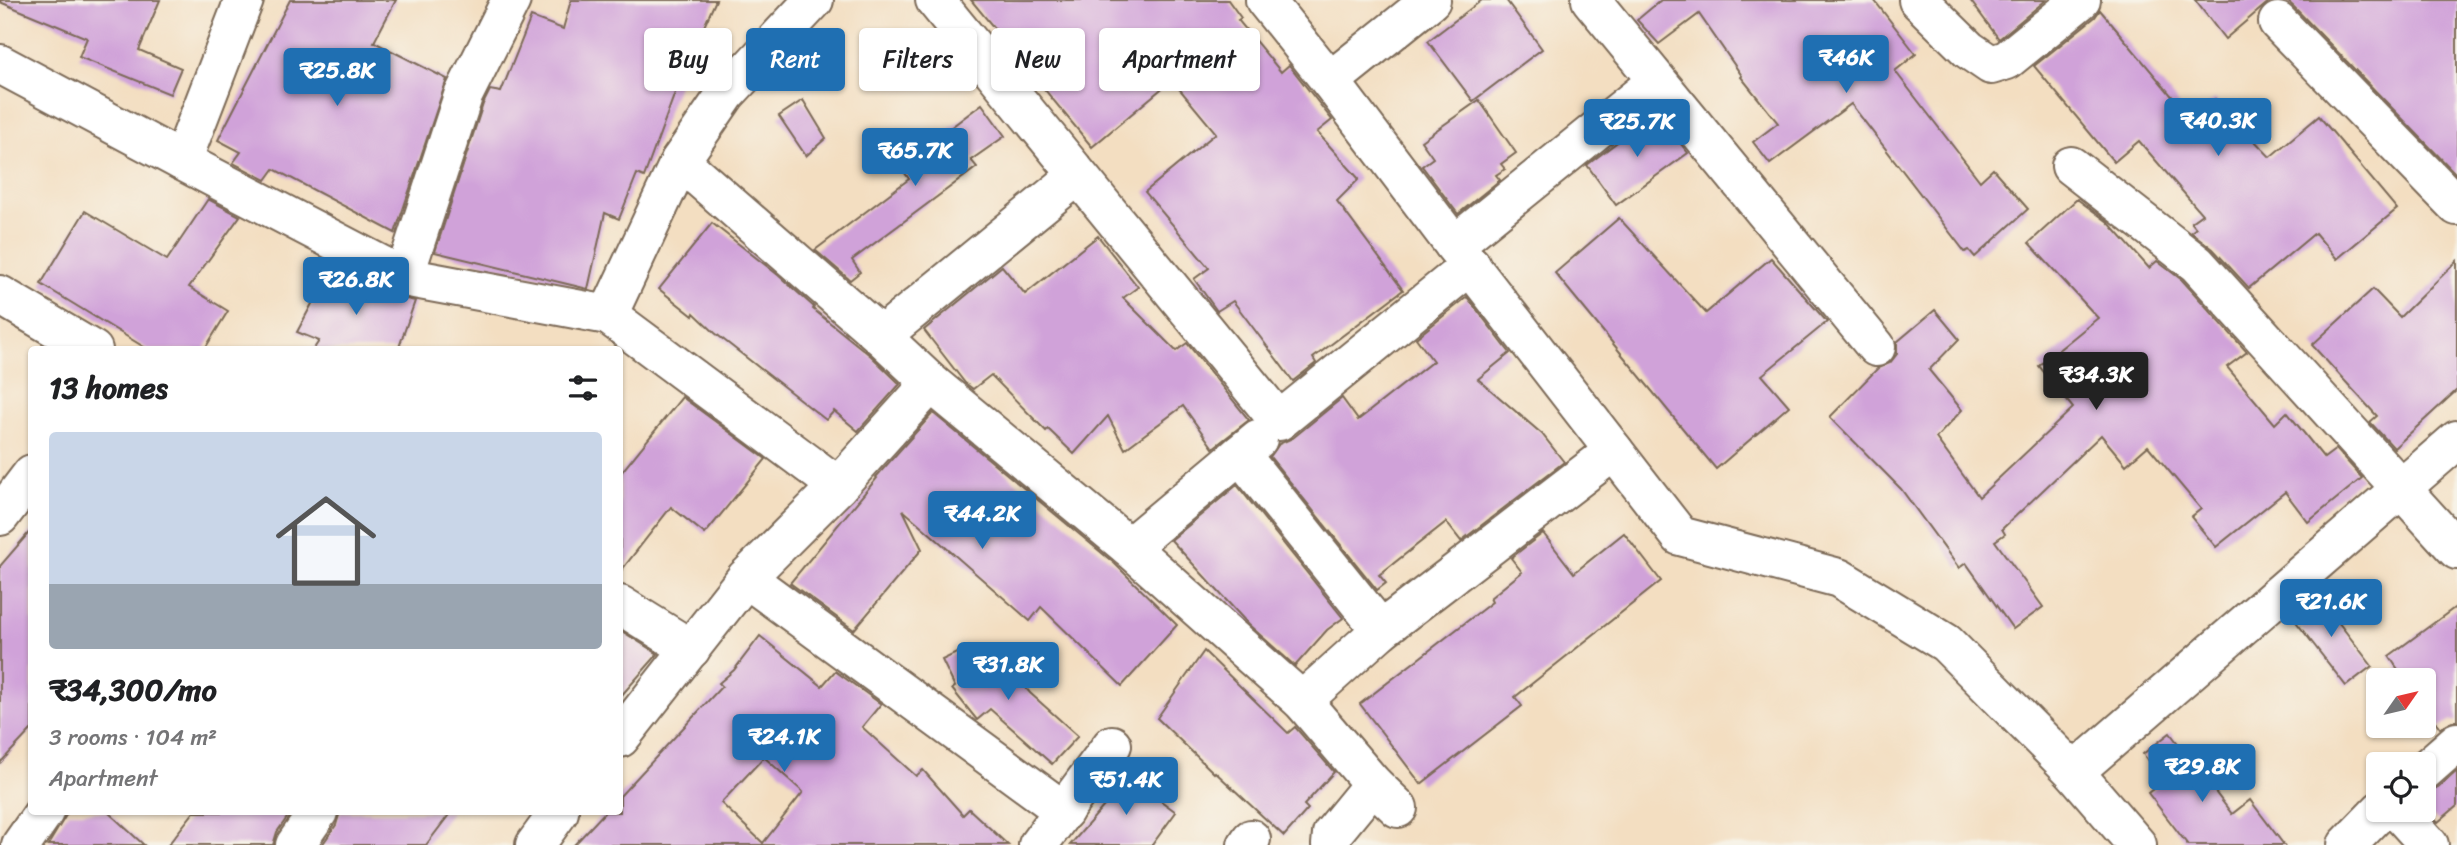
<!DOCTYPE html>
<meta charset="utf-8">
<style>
:root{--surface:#fff;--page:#f2f2f2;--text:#202124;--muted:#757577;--line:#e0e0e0;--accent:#1f6fb2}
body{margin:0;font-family:Sriracha,sans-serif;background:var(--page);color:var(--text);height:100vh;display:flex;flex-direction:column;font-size:26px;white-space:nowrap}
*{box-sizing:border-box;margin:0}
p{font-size:23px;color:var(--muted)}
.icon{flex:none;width:38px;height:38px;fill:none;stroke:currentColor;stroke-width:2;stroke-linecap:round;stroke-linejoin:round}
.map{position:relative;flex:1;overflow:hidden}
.panel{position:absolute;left:28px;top:346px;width:595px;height:469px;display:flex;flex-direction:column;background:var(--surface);border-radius:7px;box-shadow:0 2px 5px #0004}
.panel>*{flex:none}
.top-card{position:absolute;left:644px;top:28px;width:665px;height:63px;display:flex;gap:14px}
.needle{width:46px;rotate:56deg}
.buttons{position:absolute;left:2366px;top:668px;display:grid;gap:14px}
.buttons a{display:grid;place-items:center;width:70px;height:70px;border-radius:7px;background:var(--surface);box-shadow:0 2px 5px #0004;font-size:35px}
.price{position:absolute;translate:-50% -60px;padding:0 16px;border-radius:7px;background:var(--accent);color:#fff;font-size:23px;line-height:46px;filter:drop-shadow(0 2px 4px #0008)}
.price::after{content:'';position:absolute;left:50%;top:42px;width:21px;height:16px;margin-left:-10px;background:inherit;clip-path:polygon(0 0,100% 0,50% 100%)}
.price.current{background:#222;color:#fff}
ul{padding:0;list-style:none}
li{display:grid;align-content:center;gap:14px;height:371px;padding:0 21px}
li+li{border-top:2px solid var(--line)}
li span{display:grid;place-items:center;height:217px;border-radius:7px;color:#555}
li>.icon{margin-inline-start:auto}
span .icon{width:126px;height:126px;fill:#fffc;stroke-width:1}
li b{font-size:30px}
h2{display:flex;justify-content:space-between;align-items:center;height:84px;padding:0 21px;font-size:30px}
.tag{padding:0 24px;border-radius:7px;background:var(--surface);box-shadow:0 2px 5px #0004;font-size:24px;line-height:63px}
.tag.current{background:var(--accent);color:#fff}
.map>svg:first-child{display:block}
.building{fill:#d0a2d9;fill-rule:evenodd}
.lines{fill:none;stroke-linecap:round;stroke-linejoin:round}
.street-casing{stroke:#7b6957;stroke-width:42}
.secondary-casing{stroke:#7b6957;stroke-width:42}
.street{stroke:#fff;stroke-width:38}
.secondary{stroke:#fff;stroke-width:38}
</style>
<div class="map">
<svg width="2457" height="845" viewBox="0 0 2457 845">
<rect width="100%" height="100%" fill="#f7f3e8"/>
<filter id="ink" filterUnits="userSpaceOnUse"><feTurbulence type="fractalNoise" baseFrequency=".0143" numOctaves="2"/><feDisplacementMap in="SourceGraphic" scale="14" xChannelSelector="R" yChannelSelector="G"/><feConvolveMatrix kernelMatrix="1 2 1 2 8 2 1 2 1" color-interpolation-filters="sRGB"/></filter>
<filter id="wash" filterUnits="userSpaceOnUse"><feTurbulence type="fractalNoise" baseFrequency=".00686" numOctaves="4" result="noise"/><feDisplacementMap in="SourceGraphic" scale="28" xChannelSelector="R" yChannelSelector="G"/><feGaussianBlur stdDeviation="1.57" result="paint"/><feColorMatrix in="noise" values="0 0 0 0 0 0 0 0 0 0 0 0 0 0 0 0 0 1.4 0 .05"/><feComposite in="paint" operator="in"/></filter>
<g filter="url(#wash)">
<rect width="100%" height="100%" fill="#f3dec1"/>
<g id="blocks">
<g class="building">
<path d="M 0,0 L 160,0 L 139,50 L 181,68 L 170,94 L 79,57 L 87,38 L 0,2 Z"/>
<path d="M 290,0 L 396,0 L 374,42 L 447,79 L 395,233 L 274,169 L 266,180 L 233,163 L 241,152 L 218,140 Z"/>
<path d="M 571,0 L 716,0 L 679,82 L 644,177 L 637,174 L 619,219 L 605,213 L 588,289 L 435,252 L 483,104 L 490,90 L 501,92 L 531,17 L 563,29 Z"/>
<path d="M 971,0 L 1228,0 L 1241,18 L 1238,20 L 1281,72 L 1289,65 L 1332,120 L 1317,132 L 1359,179 L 1337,201 L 1403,290 L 1313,358 L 1316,363 L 1293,381 L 1233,301 L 1217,311 L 1194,279 L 1209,268 L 1145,192 L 1216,133 L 1172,80 L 1092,147 Z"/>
<path d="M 1482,0 L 1506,0 L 1542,49 L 1473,101 L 1428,41 Z"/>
<path d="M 1661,0 L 1874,0 L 1916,54 L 1895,71 L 1980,181 L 1993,169 L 2028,209 L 1975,257 L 1969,250 L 1965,252 L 1851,104 L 1770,164 L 1753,142 L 1778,123 L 1741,77 L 1742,76 L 1699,14 L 1659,44 L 1637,20 Z"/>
<path d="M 1970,0 L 2046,0 L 1999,39 Z"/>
<path d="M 2195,0 L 2271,0 L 2225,39 Z"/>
<path d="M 2286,0 L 2457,0 L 2457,175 L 2294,7 Z"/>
<path d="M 2100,10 L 2190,118 L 2215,99 L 2270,157 L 2319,116 L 2397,209 L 2337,259 L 2315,233 L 2249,288 L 2213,249 L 2191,232 L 2196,228 L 2191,222 L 2202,214 L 2139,141 L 2114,162 L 2034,66 L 2095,17 Z"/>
<path d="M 803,100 L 826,138 L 806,156 L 779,116 Z"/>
<path d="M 1479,100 L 1516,153 L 1501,164 L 1505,169 L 1496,175 L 1500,180 L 1458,214 L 1422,166 L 1433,158 L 1421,141 Z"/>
<path d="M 982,104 L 1005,136 L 971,160 L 977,167 L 852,260 L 860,272 L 850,280 L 815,250 L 909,179 L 900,166 Z"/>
<path d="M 1656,113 L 1688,153 L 1616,205 L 1587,165 Z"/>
<path d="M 208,199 L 240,216 L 189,287 L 228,311 L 204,350 L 149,350 L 41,284 L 85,211 L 167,260 Z"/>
<path d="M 2077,199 L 2108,222 L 2149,268 L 2157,261 L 2182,280 L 2247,352 L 2227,367 L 2275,424 L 2287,412 L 2324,458 L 2336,449 L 2362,478 L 2308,522 L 2285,492 L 2216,547 L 2191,517 L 2201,509 L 2148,446 L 2126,465 L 2101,435 L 2002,529 L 2005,534 L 1995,541 L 2043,607 L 2013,629 L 1966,563 L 1959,568 L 1901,489 L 1830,417 L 1878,368 L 1890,363 L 1897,354 L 1897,342 L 1935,310 L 1959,339 L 1929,370 L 1962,410 L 1936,438 L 1979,497 L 2073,408 L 2039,366 L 2098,318 L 2029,243 Z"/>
<path d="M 1619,218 L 1706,313 L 1771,258 L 1827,322 L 1762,375 L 1789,406 L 1716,469 L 1555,273 Z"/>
<path d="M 712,223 L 778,275 L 814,307 L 813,309 L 871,356 L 900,384 L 858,431 L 834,411 L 826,420 L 715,333 L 694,313 L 693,316 L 659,289 Z"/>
<path d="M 1098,236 L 1138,287 L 1123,298 L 1176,351 L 1187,343 L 1249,420 L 1213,448 L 1183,406 L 1125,449 L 1108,416 L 1074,454 L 1048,429 L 1046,431 L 991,375 L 973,389 L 965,383 L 924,330 L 1002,266 L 1025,294 Z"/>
<path d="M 2457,261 L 2457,390 L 2394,448 L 2370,422 L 2377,416 L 2312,345 L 2373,289 L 2400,317 Z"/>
<path d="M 331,268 L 362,289 L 367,282 L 394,296 L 415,301 L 398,350 L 313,350 L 319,341 L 297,332 Z"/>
<path d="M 1467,297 L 1510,353 L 1478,379 L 1542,434 L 1564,462 L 1461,541 L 1446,522 L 1379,575 L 1386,583 L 1377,590 L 1270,457 L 1279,444 L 1293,438 L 1342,398 L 1358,420 L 1433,361 L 1416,338 Z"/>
<path d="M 682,397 L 766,459 L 705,534 L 671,507 L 620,572 L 620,474 Z"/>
<path d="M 933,413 L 1114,563 L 1177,625 L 1122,686 L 1041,607 L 1030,621 L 903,510 L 922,549 L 854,630 L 790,583 L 877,478 L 876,477 Z"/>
<path d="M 1237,485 L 1343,618 L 1327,630 L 1295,666 L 1249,625 L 1171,540 Z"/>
<path d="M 32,529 L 32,729 L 0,763 L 0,566 Z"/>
<path d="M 1543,533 L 1574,573 L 1624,533 L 1661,581 L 1515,697 L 1522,706 L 1421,784 L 1360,704 L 1492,602 L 1490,598 L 1522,572 L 1511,558 Z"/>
<path d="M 2315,592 L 2372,666 L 2346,686 L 2290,614 Z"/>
<path d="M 2457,606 L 2457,721 L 2452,721 L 2440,728 L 2424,705 L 2424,681 L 2406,681 L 2389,656 Z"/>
<path d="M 620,630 L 658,654 L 620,697 Z"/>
<path d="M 760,636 L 822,686 L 835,671 L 881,704 L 862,727 L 916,776 L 923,770 L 963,815 L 969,809 L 1008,845 L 574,845 L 605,812 L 620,812 L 620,796 L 722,686 L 719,683 L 734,670 ZM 764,757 L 803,792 L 763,843 L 721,803 Z"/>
<path d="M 969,647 L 979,668 L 997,653 L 1030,693 L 1078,736 L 1052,764 L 990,709 L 977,720 L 952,689 L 955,687 L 942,660 Z"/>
<path d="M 1204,651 L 1288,733 L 1295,727 L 1334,772 L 1304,805 L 1308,809 L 1284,836 L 1215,772 L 1214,773 L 1157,718 Z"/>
<path d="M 2170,733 L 2232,814 L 2250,800 L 2284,845 L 2188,845 L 2148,793 L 2163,781 L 2143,754 Z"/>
<path d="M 1120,771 L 1176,812 L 1152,845 L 1070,845 L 1104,806 L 1098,801 Z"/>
<path d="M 2457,771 L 2457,806 L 2438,822 L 2424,807 L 2424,792 L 2438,788 Z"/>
<path d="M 68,812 L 108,812 L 144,845 L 48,845 Z"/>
<path d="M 194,812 L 291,812 L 277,832 L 273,845 L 168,845 Z"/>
<path d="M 340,812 L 451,812 L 426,845 L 322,845 L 336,825 Z"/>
</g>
</g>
</g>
<g filter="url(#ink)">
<use href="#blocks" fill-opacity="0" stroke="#7b6957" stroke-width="2"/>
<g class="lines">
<defs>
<g id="street">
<path d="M 935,0 L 1279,421 L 1471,265"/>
<path d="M 1265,0 L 1330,81 L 1454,245 L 1680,536 L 1839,578 L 1946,643 L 2074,772 L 2137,845"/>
<path d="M 1591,0 L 1876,347"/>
<path d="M 1918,0 L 1969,50 L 1991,65 L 2007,60 L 2081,0"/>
<path d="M 2278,22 L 2457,206"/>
<path d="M 0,64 L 182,161 L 244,0"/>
<path d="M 1330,81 L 1431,0"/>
<path d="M 182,161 L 404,277 L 463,96 L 511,0"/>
<path d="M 680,161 L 881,336 L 931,383 L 1129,547 L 1302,701 L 1373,784 L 1398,808"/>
<path d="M 2071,166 L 2197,264 L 2457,550"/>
<path d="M 1454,245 L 1656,82"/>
<path d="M 404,277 L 608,315 L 680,161 L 726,94 L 814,0"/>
<path d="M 0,295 L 93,350"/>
<path d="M 608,315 L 838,486 L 746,578 L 620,738"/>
<path d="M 881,336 L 1077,176"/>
<path d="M 1240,454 L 1381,630"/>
<path d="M 838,486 L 931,383"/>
<path d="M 0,516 L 32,474"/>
<path d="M 1129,547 L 1258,439"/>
<path d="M 746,578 L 1064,811"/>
<path d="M 620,605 L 691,649"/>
<path d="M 1302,701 L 1381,630 L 1614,451"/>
<path d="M 2074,772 L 2457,440"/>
<path d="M 2397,810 L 2429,845"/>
<path d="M 21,845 L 44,812"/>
<path d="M 295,845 L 318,812"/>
<path d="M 535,845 L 559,812"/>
<path d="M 1038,845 L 1112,745"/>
<path d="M 1247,845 L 1251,839"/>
<path d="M 1331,845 L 1332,834 L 1373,784"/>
</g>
<g id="secondary">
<path d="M 2424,771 L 2457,742"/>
<path d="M 2347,845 L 2381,810"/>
</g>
</defs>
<use href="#street" class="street-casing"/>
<use href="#secondary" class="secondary-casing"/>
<use href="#street" class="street"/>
<use href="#secondary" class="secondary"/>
</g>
</g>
</svg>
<div class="buttons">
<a><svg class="needle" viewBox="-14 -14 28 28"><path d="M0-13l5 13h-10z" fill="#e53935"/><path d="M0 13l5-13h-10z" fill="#757577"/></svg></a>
<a><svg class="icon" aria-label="locate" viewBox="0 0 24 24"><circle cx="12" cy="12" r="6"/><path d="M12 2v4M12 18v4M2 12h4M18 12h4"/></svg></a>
</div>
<b class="price" style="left:1846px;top:95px">₹46K</b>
<b class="price" style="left:337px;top:108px">₹25.8K</b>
<b class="price" style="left:2218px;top:158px">₹40.3K</b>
<b class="price" style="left:1637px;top:159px">₹25.7K</b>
<b class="price" style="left:915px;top:188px">₹65.7K</b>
<b class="price" style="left:356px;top:317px">₹26.8K</b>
<b class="price current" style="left:2096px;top:412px">₹34.3K</b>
<b class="price" style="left:982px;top:551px">₹44.2K</b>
<b class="price" style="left:2331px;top:639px">₹21.6K</b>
<b class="price" style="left:1008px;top:702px">₹31.8K</b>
<b class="price" style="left:784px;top:774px">₹24.1K</b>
<b class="price" style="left:2202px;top:804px">₹29.8K</b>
<b class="price" style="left:1126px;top:817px">₹51.4K</b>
<div class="top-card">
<a class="tag">Buy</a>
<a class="tag current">Rent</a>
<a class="tag">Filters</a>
<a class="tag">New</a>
<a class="tag">Apartment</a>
</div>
<section class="panel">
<h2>13 homes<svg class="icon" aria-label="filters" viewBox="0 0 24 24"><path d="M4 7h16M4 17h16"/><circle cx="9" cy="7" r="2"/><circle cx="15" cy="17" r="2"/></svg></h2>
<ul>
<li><span style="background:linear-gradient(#c9d6e8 70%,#9aa5b1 0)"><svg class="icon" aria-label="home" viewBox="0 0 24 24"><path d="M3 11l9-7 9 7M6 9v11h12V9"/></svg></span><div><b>₹34,300/mo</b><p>3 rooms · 104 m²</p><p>Apartment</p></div></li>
</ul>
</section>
</div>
